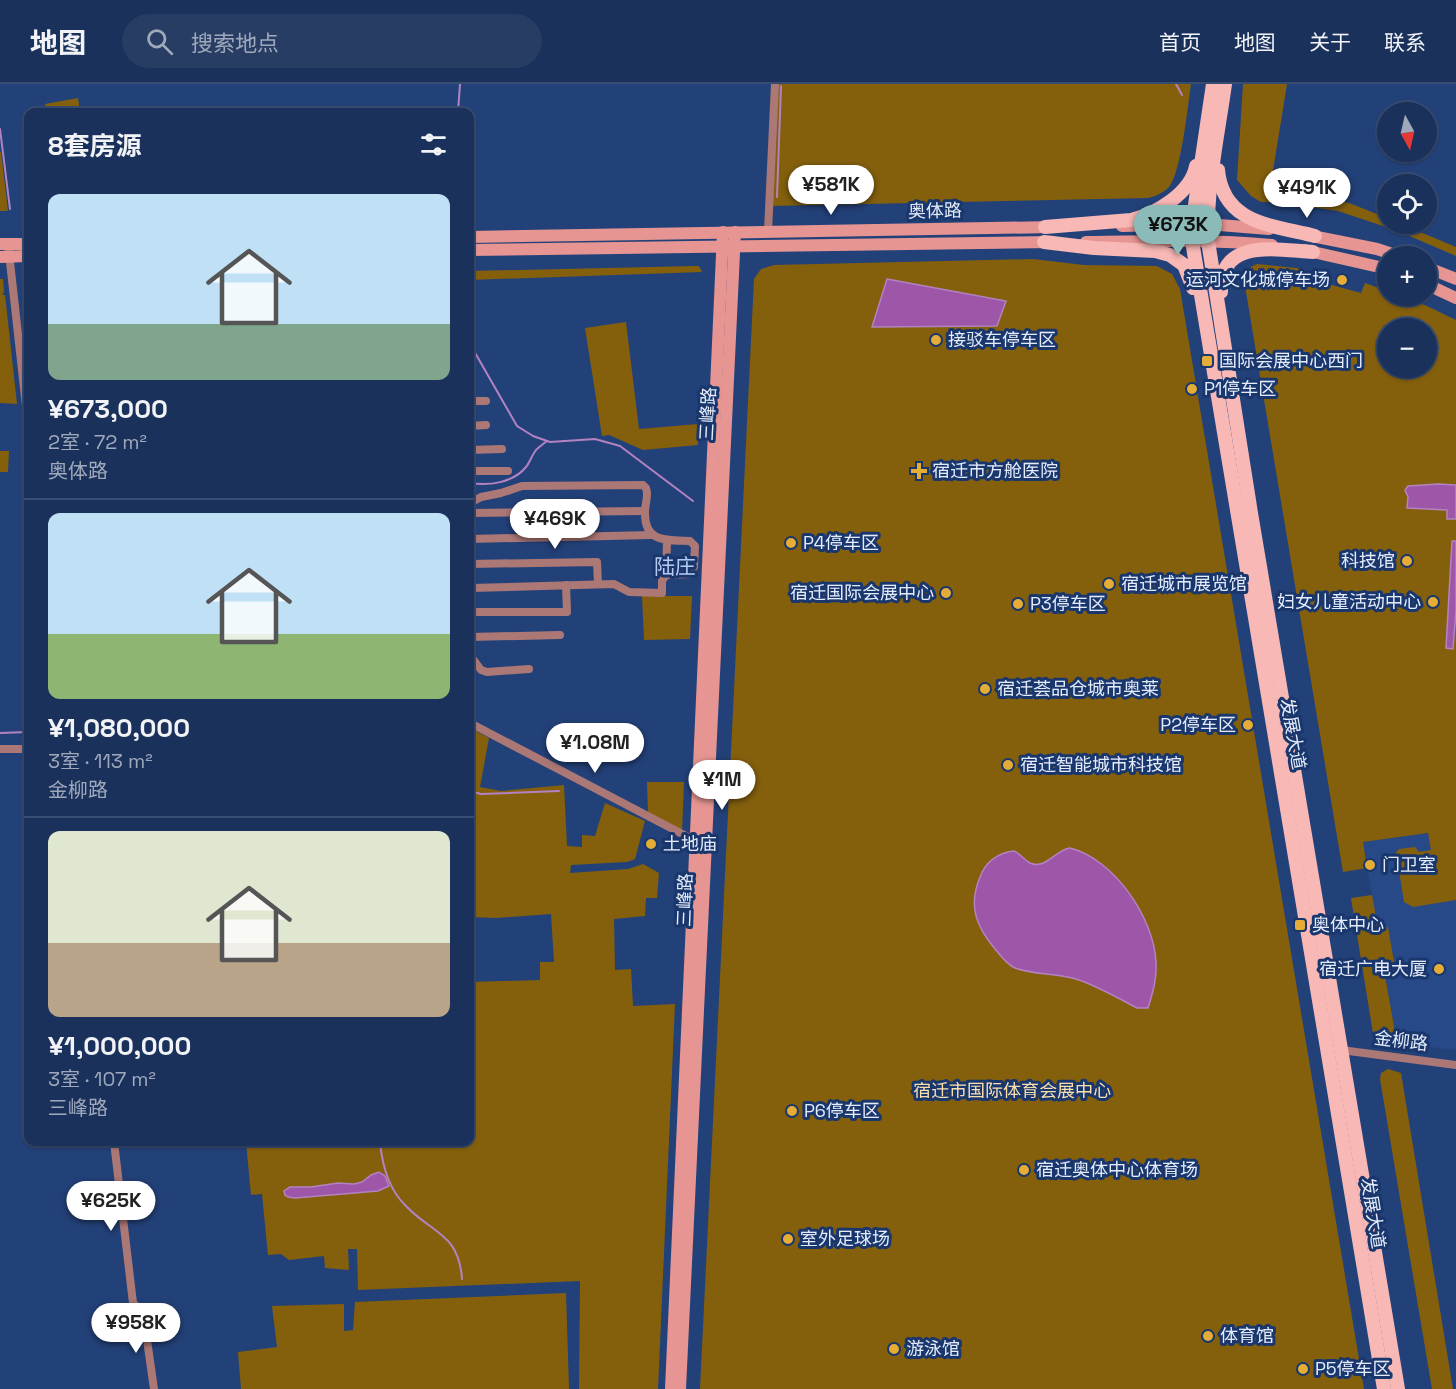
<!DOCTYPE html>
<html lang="zh">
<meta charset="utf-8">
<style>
:root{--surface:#1a315b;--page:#273d64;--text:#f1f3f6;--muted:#9fa9bb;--line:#384c71;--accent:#8bbbb9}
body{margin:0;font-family:"Space Grotesk","Noto Sans SC",sans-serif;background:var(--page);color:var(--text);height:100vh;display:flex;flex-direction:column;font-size:22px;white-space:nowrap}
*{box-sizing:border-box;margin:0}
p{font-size:20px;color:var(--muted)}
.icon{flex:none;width:33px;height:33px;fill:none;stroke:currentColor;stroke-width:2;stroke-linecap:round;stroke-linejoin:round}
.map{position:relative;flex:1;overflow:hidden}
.side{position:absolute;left:24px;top:24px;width:450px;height:1038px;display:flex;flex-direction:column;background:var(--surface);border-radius:12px;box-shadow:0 2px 4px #0004,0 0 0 2px var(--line)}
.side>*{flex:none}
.needle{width:39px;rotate:172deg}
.tools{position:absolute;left:1377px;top:18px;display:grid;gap:12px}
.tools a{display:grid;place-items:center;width:60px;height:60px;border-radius:50%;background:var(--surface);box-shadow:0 2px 4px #0004,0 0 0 2px var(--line);font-size:30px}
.price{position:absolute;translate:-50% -51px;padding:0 14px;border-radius:21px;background:#fff;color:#222;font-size:20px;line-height:39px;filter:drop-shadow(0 2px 3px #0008)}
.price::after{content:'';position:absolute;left:50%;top:36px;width:18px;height:14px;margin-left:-9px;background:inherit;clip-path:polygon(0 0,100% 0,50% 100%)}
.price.selected{background:var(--accent);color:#111}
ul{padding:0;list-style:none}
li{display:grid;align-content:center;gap:12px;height:318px;padding:0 24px}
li+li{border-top:2px solid var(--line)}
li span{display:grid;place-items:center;height:186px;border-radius:12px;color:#555}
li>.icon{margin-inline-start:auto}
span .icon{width:108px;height:108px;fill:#fffc;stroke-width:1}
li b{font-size:26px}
h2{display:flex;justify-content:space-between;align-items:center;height:72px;padding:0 24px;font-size:26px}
header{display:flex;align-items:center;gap:36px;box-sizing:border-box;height:84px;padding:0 30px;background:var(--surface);border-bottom:2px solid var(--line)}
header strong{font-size:28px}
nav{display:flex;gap:33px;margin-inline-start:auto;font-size:21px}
.search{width:420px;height:54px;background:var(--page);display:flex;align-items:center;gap:15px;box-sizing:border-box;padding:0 21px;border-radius:33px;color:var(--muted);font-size:22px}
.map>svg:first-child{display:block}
.built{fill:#284988}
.green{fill:#84600d;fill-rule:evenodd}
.water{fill:#9e56a9;stroke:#b383c1;stroke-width:1.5}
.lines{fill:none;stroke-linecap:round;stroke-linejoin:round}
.stream{stroke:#b383c1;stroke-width:2}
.street{stroke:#ac7876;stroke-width:8}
.secondary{stroke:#e69592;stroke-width:12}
.primary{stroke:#f8b8b5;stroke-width:14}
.poi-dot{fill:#e5ad36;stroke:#19366d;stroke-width:2}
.labels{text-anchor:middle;stroke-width:6;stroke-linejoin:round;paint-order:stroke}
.street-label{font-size:18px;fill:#e4ecfa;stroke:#19366d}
.poi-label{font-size:18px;fill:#e4ecfa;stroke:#19366d;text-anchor:start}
.park-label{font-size:18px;fill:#fadfae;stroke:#19366d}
.quarter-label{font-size:21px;fill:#b5cbf3;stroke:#19366d}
</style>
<header>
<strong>地图</strong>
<div class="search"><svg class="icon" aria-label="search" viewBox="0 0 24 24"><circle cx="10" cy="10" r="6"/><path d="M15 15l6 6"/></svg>搜索地点</div>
<nav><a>首页</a><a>地图</a><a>关于</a><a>联系</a></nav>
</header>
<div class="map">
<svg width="1456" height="1305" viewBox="0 0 1456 1305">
<rect width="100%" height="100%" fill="#234179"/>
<path class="built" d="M 1444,747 L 1456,750 L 1456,966 L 1397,959 L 1363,758 Z"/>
<g class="green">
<path d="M 777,0 L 1191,0 C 1188,21 1181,89 1169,103 C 1163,109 1156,112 1148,114 L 770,122 Z"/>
<path d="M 1243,0 L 1287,0 L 1271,99 L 1280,108 L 1349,119 L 1387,134 L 1388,140 L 1401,140 L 1456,163 L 1456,172 L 1398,147 L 1338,127 L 1276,118 L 1261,118 L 1251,112 L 1237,96 Z"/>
<path d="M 78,14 L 80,28 L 47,28 L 45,20 Z"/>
<path d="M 0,68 L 1,68 L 8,127 L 0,127 Z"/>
<path d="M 1033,175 L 1084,181 L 1157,182 L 1172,190 L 1180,205 L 1364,1305 L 700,1305 L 754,195 L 761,185 L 774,181 Z"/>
<path d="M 1257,180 L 1305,185 L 1306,194 L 1361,209 L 1365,199 L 1387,207 L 1388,212 C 1412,212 1434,226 1456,236 L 1456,816 L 1413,823 L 1404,818 L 1396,768 L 1399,765 L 1415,763 L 1419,768 L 1431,766 L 1428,749 L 1363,758 L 1367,784 L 1343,788 L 1244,196 C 1245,188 1249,183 1257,180 ZM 1388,244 L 1426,244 L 1426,284 L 1388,284 Z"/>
<path d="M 695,182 L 699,182 L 702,188 L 470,196 L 470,187 Z"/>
<path d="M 0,195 L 3,195 L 4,208 L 2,211 L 5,211 L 17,320 L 0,319 Z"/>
<path d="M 626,238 L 639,345 L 698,340 L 698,361 L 643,366 L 609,351 L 602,352 L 585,244 Z"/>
<path d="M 0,367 L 9,367 L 8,388 L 0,388 Z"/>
<path d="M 642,512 L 692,512 L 690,555 L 644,556 Z"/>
<path d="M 470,644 L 489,654 L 480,703 L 501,707 L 564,701 L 567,762 L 582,763 L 582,751 L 595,752 L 605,719 L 645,737 L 635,775 L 627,778 L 571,781 L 570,789 L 628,785 L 643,780 L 659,789 L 657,814 L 646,814 L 645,832 L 614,835 L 615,886 L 631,885 L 633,922 L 675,920 L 658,1305 L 579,1305 L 580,1197 L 358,1206 L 357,1165 L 348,1165 L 349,1186 L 325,1184 L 324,1172 L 289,1176 L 281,1170 L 268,1171 L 262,1110 L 251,1111 L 246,1058 L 470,1058 L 470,898 L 540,896 L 540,878 L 554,878 L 551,830 L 496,834 L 470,833 Z"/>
<path d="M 647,698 L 684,698 L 682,748 L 648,729 Z"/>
<path d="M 1372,811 L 1378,844 L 1388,843 L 1395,884 L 1384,886 L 1397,959 L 1379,955 L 1373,949 L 1351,814 Z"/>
<path d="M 1388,985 L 1401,989 L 1453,1305 L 1432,1305 L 1380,995 L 1381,989 Z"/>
<path d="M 566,1209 L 569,1305 L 241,1305 L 238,1268 L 277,1263 L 272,1222 L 344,1220 L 344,1247 L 353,1246 L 355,1218 Z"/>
</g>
<g class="water">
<path d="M 887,195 L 1006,217 L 997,242 L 872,243 Z"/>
<path d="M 1438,400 L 1456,401 L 1456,435 L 1447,435 L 1447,426 L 1407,424 L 1408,413 L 1405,406 L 1408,402 Z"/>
<path d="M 1452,457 L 1456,457 L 1456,526 L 1453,565 L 1446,564 Z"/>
<path d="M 1070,764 C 1114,775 1154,834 1156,878 C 1157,894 1153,908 1148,924 L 1137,924 C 1118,914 1099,903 1079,896 C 1059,889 1032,891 1015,884 C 1006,880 1001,872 995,865 C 976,842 968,822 980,793 C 986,777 998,769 1014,767 C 1021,770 1024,776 1030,779 C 1046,786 1055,766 1070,764 Z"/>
<path d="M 379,1088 L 385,1092 L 389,1102 L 378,1107 L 295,1114 L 288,1113 L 285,1111 L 284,1107 L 290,1103 L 311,1103 L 338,1099 L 354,1100 L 362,1098 L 371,1091 Z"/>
</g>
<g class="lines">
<g class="stream">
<path d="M 1176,0 L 1182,11"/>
<path d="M 458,28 L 460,0"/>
<path d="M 0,45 L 10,125"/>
<path d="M 777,113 L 781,2"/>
<path d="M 470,260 L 517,342 L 533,352 L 550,358 L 595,355 L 620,362 L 693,417"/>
<path d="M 470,399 C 489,402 513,399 526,383 C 530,378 532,371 536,366 C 539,363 543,360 547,357"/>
<path d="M 470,586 L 473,598 L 474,639"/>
<path d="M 0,649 L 28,648"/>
<path d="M 470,693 L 472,685 L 474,645"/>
<path d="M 470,707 L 481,710 L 559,707"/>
<path d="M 380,1058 C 382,1080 388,1104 405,1121 C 432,1150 459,1149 462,1195"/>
</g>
<g class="street">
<path d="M 768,147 L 775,0"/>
<path d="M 8,160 L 28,340"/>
<path d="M 470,317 L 486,317"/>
<path d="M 470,342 L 486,341"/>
<path d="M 470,366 L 502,365"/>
<path d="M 470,387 L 508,387"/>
<path d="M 470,419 L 481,413 L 501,409 L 522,402 L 643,401 L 646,404 C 649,412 645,419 645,428 C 644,459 667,456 690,457 L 695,462 L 694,483 L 689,490 L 666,491 L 667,456"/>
<path d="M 470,429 L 645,427"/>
<path d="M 470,455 L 652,451"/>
<path d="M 470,480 L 597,478 L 598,500"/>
<path d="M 470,504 L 614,500 L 629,508 L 662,509 L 662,497 L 666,491"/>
<path d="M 470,528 L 567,528 L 566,501"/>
<path d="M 470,553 L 560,551"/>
<path d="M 470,571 L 481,586 L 487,588 L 529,585"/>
<path d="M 470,639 L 688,753 L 695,760"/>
<path d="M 0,665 L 28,665"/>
<path d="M 1341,966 L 1456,981"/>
<path d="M 114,1058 L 133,1219 L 143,1228 L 154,1305"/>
</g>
<g class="secondary">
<path d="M 1122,142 L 1207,140 L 1269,145"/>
<path d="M 1307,151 L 1377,165 L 1398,172"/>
<path d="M 470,153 L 1053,143"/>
<path d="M 1086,158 C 1148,157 1210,155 1272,161"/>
<path d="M 0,160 L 28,160"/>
<path d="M 470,166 L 1053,158"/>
<path d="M 1304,166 L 1388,185"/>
<path d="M 0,173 L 28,172"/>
<path d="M 1426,183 L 1456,195"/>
<path d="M 1426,200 L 1456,214"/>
<path d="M 671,1305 L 723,148"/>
<path d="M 680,1305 L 735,148"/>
</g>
<g class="primary">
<path d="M 1213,0 L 1192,141 L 1192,157 L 1384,1305"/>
<path d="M 1225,0 C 1218,51 1206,105 1208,157 L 1251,429 L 1398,1305"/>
<path d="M 1218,86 C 1223,140 1272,141 1315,152"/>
<path d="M 1045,143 L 1131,136 C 1156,130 1191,109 1196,82"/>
<path d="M 1044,158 L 1094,164 L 1155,167 L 1170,171 L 1184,181 L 1193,204"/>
<path d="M 1221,208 C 1220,153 1276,166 1313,168"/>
</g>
</g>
<g class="poi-dot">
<circle cx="1342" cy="196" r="6"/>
<circle cx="936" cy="256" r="6"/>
<rect x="1201" y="271" width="12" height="12" rx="3"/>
<circle cx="1192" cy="305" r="6"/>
<path d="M916 378h6v6h6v6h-6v6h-6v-6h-6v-6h6z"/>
<circle cx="791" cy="459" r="6"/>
<circle cx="1407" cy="477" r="6"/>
<circle cx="1109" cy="500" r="6"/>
<circle cx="946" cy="509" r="6"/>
<circle cx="1433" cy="518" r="6"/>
<circle cx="1018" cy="520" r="6"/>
<circle cx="985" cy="605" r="6"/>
<circle cx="1248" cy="641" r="6"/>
<circle cx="1008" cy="681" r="6"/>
<circle cx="651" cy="760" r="6"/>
<circle cx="1370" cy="781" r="6"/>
<rect x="1294" y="835" width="12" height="12" rx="3"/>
<circle cx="1439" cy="885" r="6"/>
<circle cx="792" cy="1027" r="6"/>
<circle cx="1024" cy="1086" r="6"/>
<circle cx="788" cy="1155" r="6"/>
<circle cx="1208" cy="1252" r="6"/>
<circle cx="894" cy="1265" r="6"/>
<circle cx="1303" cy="1285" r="6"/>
</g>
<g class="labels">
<g class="street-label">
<text transform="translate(935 127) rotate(-1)" y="6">奥体路</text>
<text transform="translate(708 330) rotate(-87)" y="6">三峰路</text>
<text transform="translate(1293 650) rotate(80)" y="6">发展大道</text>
<text transform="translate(685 816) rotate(-88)" y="6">三峰路</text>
<text transform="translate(1401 957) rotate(7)" y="6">金柳路</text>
<text transform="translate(1373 1129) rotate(81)" y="6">发展大道</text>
</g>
<g class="poi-label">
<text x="1330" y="202" text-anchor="end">运河文化城停车场</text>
<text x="948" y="262">接驳车停车区</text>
<text x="1219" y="283">国际会展中心西门</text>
<text x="1204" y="311">P1停车区</text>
<text x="932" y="393">宿迁市方舱医院</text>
<text x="803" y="465">P4停车区</text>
<text x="1395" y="483" text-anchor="end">科技馆</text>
<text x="1121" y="506">宿迁城市展览馆</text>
<text x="934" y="515" text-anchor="end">宿迁国际会展中心</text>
<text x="1421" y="524" text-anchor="end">妇女儿童活动中心</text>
<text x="1030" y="526">P3停车区</text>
<text x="997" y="611">宿迁荟品仓城市奥莱</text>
<text x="1236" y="647" text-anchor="end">P2停车区</text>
<text x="1020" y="687">宿迁智能城市科技馆</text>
<text x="663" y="766">土地庙</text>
<text x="1382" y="787">门卫室</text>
<text x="1312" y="847">奥体中心</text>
<text x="1427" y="891" text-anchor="end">宿迁广电大厦</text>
<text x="804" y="1033">P6停车区</text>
<text x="1036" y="1092">宿迁奥体中心体育场</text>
<text x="800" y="1161">室外足球场</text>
<text x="1220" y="1258">体育馆</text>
<text x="906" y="1271">游泳馆</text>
<text x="1315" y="1291">P5停车区</text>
</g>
<g class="park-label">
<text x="1012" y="1013">宿迁市国际体育会展中心</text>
</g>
<g class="quarter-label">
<text x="675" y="490">陆庄</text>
</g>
</g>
</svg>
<div class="tools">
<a><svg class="needle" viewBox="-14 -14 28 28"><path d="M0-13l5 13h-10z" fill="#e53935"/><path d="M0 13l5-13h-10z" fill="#9fa9bb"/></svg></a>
<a><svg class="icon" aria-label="locate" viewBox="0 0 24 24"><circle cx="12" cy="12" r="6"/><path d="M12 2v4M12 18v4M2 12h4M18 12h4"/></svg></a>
<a>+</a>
<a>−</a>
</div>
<b class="price" style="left:831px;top:132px">¥581K</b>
<b class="price" style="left:1307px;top:135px">¥491K</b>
<b class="price selected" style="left:1178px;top:172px">¥673K</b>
<b class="price" style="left:555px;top:466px">¥469K</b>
<b class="price" style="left:595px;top:690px">¥1.08M</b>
<b class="price" style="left:722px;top:727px">¥1M</b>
<b class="price" style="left:111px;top:1148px">¥625K</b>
<b class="price" style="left:136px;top:1270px">¥958K</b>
<section class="side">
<h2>8套房源<svg class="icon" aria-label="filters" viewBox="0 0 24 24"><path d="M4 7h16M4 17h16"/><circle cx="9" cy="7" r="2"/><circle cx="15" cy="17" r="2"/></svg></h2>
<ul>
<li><span style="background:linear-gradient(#bfe0f5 70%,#7fa58c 0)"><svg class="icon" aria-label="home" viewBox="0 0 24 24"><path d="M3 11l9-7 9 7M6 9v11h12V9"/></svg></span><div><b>¥673,000</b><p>2室 · 72 m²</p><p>奥体路</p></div></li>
<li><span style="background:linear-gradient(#bfe0f5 65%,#8fb573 0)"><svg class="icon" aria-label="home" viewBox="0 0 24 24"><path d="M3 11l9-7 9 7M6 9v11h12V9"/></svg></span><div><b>¥1,080,000</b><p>3室 · 113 m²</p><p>金柳路</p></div></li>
<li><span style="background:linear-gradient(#dfe7d0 60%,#b9a48a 0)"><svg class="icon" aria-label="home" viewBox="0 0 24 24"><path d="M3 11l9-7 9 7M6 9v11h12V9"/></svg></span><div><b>¥1,000,000</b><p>3室 · 107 m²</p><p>三峰路</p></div></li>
</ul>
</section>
</div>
